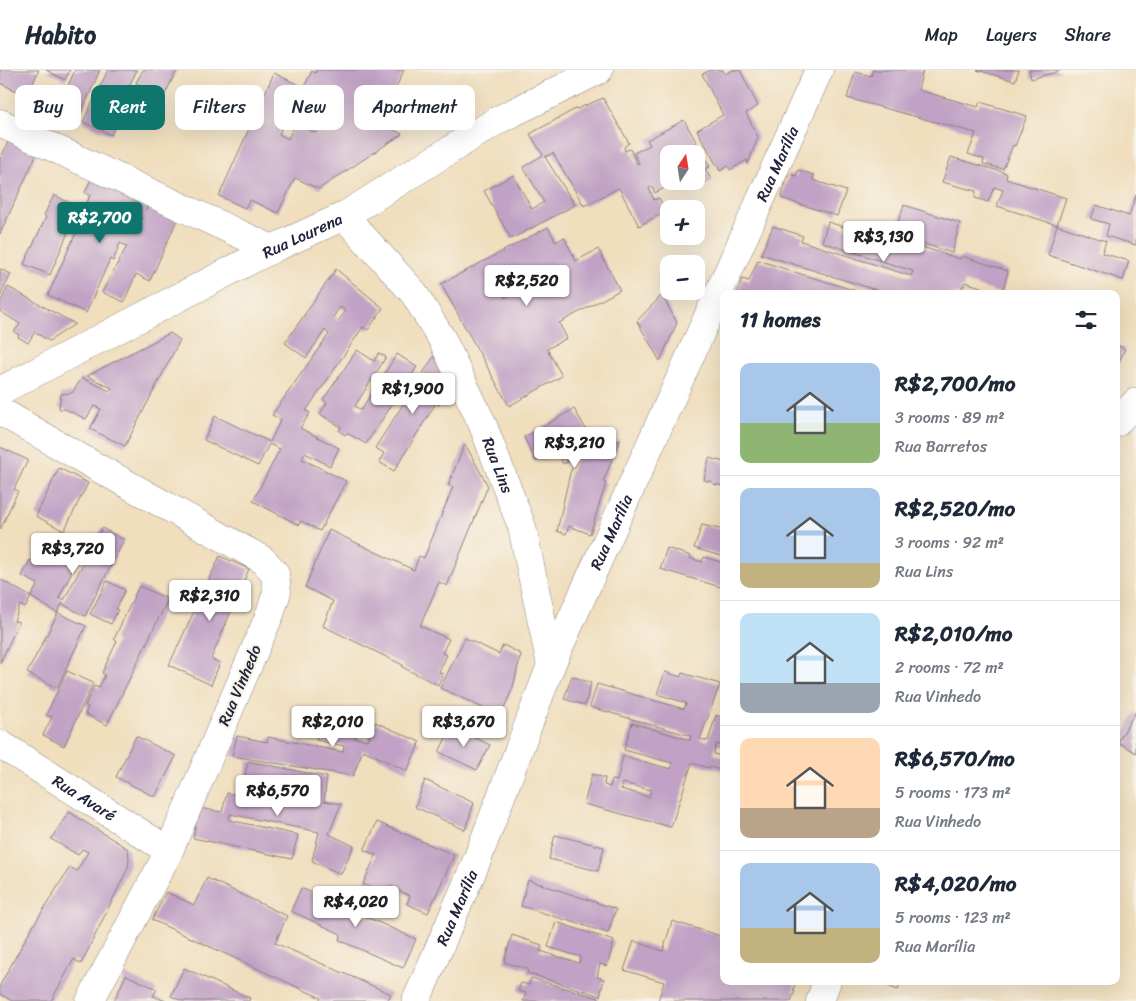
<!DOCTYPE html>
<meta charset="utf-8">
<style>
:root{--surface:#fff;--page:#f2f2f3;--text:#1f2937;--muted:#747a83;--line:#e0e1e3;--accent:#0f766e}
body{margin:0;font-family:Sriracha,sans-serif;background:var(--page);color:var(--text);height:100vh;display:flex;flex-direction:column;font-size:19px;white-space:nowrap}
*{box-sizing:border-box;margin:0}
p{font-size:16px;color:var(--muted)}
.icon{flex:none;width:28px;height:28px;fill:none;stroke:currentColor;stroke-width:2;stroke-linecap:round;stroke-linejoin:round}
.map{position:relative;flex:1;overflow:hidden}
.drawer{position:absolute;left:720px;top:220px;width:400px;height:695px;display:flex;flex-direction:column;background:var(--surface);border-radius:10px;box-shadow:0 5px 20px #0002}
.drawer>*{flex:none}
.hud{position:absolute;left:15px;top:15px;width:475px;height:45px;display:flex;gap:10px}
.needle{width:32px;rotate:12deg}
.tools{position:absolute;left:660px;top:75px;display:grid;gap:10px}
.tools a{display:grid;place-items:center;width:45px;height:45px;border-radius:10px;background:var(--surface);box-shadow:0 5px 20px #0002;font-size:25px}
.price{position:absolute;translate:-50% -42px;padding:0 11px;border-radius:5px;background:#fff;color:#222;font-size:16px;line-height:32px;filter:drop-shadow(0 1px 2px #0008)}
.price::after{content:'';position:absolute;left:50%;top:30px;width:15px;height:11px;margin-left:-8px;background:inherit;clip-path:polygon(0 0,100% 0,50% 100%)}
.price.selected{background:var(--accent);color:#fff}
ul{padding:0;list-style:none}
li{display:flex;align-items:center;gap:15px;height:125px;padding:0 20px}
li+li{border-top:1px solid var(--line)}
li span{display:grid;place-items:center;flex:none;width:140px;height:100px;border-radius:10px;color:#555}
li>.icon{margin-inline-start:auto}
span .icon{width:60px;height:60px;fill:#fffc;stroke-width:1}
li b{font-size:21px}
h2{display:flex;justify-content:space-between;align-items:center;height:60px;padding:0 20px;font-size:21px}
.tag{padding:0 18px;border-radius:10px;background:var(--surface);box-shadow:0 5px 20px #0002;font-size:18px;line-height:45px}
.tag.selected{background:var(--accent);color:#fff}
header{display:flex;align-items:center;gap:30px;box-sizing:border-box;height:70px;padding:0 25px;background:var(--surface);border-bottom:1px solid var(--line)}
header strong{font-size:24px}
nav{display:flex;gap:28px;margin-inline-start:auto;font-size:18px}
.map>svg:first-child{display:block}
.building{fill:#c1a1c5;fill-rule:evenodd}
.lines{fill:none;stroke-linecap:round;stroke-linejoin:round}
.minor-casing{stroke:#89807c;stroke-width:29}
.minor{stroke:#fff;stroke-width:28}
.labels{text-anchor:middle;stroke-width:4.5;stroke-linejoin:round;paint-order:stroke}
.street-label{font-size:16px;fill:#22223b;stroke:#f7f3e8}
</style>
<header>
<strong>Habito</strong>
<nav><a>Map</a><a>Layers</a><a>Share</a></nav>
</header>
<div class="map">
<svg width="1136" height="931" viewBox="0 0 1136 931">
<rect width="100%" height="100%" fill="#f7f3e8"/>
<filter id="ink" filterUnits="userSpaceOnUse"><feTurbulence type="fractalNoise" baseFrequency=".02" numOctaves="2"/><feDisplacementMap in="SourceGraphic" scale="10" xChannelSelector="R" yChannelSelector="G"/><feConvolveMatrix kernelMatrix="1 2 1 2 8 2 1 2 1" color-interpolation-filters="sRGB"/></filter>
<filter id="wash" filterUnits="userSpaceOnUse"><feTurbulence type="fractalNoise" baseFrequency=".0096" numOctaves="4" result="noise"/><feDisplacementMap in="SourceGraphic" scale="20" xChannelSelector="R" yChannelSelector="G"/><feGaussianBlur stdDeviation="1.12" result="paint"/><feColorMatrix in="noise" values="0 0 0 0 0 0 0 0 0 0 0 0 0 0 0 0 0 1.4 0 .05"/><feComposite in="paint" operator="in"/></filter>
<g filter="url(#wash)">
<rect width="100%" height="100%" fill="#f0debd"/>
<g id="blocks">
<g class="building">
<path d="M 0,0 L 39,0 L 27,26 L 0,13 Z"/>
<path d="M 46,0 L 70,0 L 65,10 Z"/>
<path d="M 75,0 L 100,0 L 78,50 L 57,40 Z"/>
<path d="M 108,0 L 137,0 L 119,36 L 124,38 L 111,65 L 83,52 Z"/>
<path d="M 143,0 L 177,0 L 164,26 L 136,13 Z"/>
<path d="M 316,0 L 404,0 L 380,53 L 402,64 L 319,119 L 295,108 L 278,143 L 250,130 L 245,138 L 219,126 L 274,3 L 301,16 L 279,64 L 288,69 L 295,54 L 316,63 L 332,31 L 304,17 L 312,1 L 315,3 Z"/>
<path d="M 711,0 L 723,0 L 725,4 L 733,0 L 740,0 L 758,36 L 746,43 L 758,67 L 748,94 L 747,90 L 730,100 L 728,96 L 720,101 L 697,60 L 723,45 L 702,4 Z"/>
<path d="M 873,0 L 923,0 L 918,20 L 978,37 L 980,32 L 1027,46 L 1015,76 L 1013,75 L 1003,99 L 983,94 L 984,89 L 968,84 L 976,63 L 847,28 L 855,2 L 871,6 Z"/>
<path d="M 977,0 L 1019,0 L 1015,11 Z"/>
<path d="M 1029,0 L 1060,0 L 1060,1 L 1031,9 Z"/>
<path d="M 310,28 L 321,33 L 317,40 L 306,35 Z"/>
<path d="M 603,28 L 629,73 L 624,77 L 625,81 L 630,79 L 637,94 L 639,93 L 634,83 L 650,75 L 647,70 L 684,50 L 710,97 L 705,99 L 711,109 L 696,118 L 693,111 L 696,111 L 696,84 L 669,84 L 669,111 L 683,111 L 671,118 L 670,115 L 655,123 L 652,116 L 649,118 L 654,130 L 659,128 L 666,141 L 639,156 L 619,118 L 584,136 L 553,83 L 545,87 L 575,135 L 511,169 L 484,121 L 513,105 L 532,139 L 544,132 L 523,97 L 543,85 L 530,64 L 577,38 L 577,39 Z"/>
<path d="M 10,68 L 38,81 L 0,164 L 0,89 Z"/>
<path d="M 951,87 L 1006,103 L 1007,104 L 1006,109 L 1066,128 L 1057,155 L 997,136 L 1003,120 L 994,117 L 988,132 L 975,128 L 976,121 L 942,112 Z"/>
<path d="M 798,100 L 814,105 L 813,110 L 846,121 L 837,146 L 781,128 L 789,104 L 796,106 Z"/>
<path d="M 91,109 L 148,134 L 146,140 L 148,135 L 178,148 L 150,211 L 136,204 L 124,232 L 102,222 L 127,176 L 120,173 L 113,191 L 110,189 L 86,243 L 48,225 L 79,156 L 72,153 L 50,205 L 24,194 L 46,147 L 44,145 L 54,125 L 78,137 L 80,134 L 86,136 L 90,125 L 85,123 ZM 134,145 L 142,148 L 136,158 L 129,155 Z"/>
<path d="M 1136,125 L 1136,175 L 1106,166 L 1109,154 L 1091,149 L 1096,135 L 1129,146 Z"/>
<path d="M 904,135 L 960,153 L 952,183 L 894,164 Z"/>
<path d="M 828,152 L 869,165 L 871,161 L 960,189 L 962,186 L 1008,201 L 1002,224 L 965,212 L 963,217 L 962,217 L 960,221 L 969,224 L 889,224 L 761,184 L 773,156 L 803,166 L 801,171 L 911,206 L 913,201 L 822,172 Z"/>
<path d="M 1057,155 L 1106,171 L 1102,183 L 1129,191 L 1123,210 L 1048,185 Z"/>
<path d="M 548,157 L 556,172 L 564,167 L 576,191 L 598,179 L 620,220 L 559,253 L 567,268 L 547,279 L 562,306 L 509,336 L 441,214 ZM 546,198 L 549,205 L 505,228 L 502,221 Z"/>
<path d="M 758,190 L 804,205 L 867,224 L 737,224 L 742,209 L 749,211 Z"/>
<path d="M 0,199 L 11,204 L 0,227 Z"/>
<path d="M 336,199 L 383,238 L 368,260 L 363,257 L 306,341 L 310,343 L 300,358 L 339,378 L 330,396 L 305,383 L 302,389 L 346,411 L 320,461 L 301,451 L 299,455 L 253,431 L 280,379 L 269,374 L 258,396 L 204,370 L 215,346 L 270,372 L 281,349 L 272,345 L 329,264 L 325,260 L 306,288 L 285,273 ZM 340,237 L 346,241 L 338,251 L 333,247 Z"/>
<path d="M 8,217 L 75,254 L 49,271 L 35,262 L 28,273 L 18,267 L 19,265 L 14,262 L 20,254 L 0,241 L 0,233 Z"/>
<path d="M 662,225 L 677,253 L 660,291 L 637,251 Z"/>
<path d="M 170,263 L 180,270 L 125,376 L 90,359 L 101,339 L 94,336 L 86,349 L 65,339 L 60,339 L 59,338 L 61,324 L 72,323 L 82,308 L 110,321 L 112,318 L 87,306 Z"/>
<path d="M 1116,275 L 1125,279 L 1116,298 Z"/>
<path d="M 357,280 L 374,291 L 379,283 L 386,287 L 355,336 L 361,340 L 397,284 L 417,297 L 366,374 L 347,363 L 345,365 L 339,361 L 341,357 L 320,344 L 327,333 L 323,330 Z"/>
<path d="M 434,286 L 451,318 L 439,335 L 436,333 L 394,401 L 379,392 L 384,383 L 375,378 Z"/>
<path d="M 574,339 L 589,364 L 575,372 L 582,385 L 620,370 L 603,412 L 606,413 L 590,464 L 569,456 L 566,464 L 557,461 L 570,403 L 578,387 L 563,394 L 558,383 L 544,390 L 543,386 L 535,391 L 524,367 Z"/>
<path d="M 465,374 L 488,416 L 447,516 L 439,512 L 420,556 L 449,569 L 442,583 L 447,585 L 439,602 L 443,604 L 438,615 L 402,597 L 403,595 L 323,556 L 333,531 L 305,517 L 329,460 L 414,500 L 419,486 L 424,488 L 453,417 L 448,415 Z"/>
<path d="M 0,377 L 28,390 L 14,419 L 18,421 L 0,460 Z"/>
<path d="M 709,388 L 724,392 L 724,416 L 713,414 L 713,412 L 704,410 Z"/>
<path d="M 59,398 L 88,413 L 64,461 L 36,446 Z"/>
<path d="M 702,455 L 724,460 L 724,487 L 694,478 Z"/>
<path d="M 102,458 L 124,470 L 85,546 L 62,534 L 57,543 L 31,527 L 38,514 L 22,506 L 30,490 L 39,494 L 44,484 L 51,487 L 55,479 L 77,491 L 59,528 L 64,530 Z"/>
<path d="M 667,478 L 691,486 L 690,488 L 702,492 L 704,487 L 724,493 L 724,518 L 660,499 Z"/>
<path d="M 220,486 L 249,499 L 211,589 L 220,593 L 211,615 L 169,595 Z"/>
<path d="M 0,509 L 31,527 L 25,538 L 20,535 L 14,551 L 19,552 L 0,593 Z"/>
<path d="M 107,511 L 125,520 L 116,539 L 118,540 L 111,554 L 90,544 Z"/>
<path d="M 139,516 L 168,529 L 107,655 L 85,644 L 88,637 L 85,635 L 94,616 L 99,618 L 105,605 L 102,603 L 117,571 L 114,569 Z"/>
<path d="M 58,543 L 86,556 L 57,618 L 27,603 Z"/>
<path d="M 465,568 L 499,584 L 503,575 L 521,584 L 513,617 L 501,646 L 440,618 Z"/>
<path d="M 67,601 L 93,613 L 64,676 L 43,665 L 52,647 L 46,645 Z"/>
<path d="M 665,602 L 681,607 L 682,603 L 720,614 L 700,669 L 708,671 L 716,645 L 724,648 L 724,676 L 716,674 L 714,684 L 724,687 L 724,701 L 709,697 L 709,698 L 692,693 L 671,757 L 584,734 L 592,704 L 605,708 L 604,715 L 610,717 L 612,710 L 617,711 L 623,686 L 671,699 L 672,693 L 624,680 L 632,653 L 690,670 L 691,666 L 590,637 L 597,614 L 684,639 L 686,633 L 657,624 ZM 622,713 L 651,720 L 649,727 L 621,719 Z"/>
<path d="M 572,606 L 591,613 L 585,635 L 564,629 Z"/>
<path d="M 1136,641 L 1136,683 L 1118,672 Z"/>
<path d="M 322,645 L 358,652 L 355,668 L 368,670 L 375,652 L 420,672 L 407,701 L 363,680 L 353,706 L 232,686 L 237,666 L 267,672 L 268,667 L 343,682 L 344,676 L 316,670 Z"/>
<path d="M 452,656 L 490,675 L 477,700 L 439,682 Z"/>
<path d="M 136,666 L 176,686 L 155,727 L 116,707 Z"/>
<path d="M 248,691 L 327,707 L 324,731 L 341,734 L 329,764 L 354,776 L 341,804 L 312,791 L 319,762 L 230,744 L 229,750 L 298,765 L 292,789 L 193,768 L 199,738 L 222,742 L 227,723 L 286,735 L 289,724 L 243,716 Z"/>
<path d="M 425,710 L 474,733 L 465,760 L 415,737 Z"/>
<path d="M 69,742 L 128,779 L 129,789 L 128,798 L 81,894 L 74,889 L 51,931 L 12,931 L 0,924 L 0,915 L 30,861 L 70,797 L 77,801 L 88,782 L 82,779 L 78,785 L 51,769 Z"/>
<path d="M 377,752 L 454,785 L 428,843 L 407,834 L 410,826 L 389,816 L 385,824 L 363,814 L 376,785 L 364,780 Z"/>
<path d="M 555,765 L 604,777 L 598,801 L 549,789 Z"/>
<path d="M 207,808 L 287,846 L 275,873 L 391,924 L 387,931 L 319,931 L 321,928 L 152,850 L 166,822 L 194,835 Z"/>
<path d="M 528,810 L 616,839 L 608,863 L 521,836 Z"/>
<path d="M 301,818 L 416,869 L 403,898 L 339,870 L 341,864 L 291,841 Z"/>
<path d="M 672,851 L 724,867 L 724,911 L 796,911 L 793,921 L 795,921 L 791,931 L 658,931 L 664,912 L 624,900 L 634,871 L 663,881 Z"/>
<path d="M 556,852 L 614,871 L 607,896 L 600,894 L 597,907 L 604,909 L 600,926 L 527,903 L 528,899 L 504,892 L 512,865 L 542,875 L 540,881 L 579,893 L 581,887 L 548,877 Z"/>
<path d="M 184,898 L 250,928 L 249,931 L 182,931 L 171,926 Z"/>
<path d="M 126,905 L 157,919 L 153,926 L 166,931 L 114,931 Z"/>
<path d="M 531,908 L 599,928 L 598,931 L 523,931 L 526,923 L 518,921 L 521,913 L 529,915 Z"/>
<path d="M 875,911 L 901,911 L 898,920 Z"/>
</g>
</g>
</g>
<g filter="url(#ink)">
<use href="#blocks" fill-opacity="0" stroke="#89807c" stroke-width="1"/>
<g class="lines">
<defs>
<g id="minor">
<path d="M 0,53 L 272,179"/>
<path id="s1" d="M 344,146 L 413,222 L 442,269 L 482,353 L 522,457 L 551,595"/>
<path id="s2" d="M 0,321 L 103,267 L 272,179 L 344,146 L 498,50 L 599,0"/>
<path d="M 0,341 L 93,395 L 263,490 L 275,503 L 277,522 L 270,544 L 169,781 L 90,931"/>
<path d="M 1116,353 L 1136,332"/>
<path id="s3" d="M 0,674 L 169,781"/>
<path id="s4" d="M 416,931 L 475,795 L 551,595 L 819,0"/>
<path d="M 820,931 L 827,911"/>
</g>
</defs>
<use href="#minor" class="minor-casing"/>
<use href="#minor" class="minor"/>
</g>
</g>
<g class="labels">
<g class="street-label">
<text dy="6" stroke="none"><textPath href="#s4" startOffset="912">Rua Marília</textPath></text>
<text dy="6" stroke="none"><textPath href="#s2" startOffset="340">Rua Lourena</textPath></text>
<text dy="6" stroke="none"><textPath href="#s1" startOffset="296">Rua Lins</textPath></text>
<text dy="6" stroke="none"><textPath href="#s4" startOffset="508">Rua Marília</textPath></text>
<text transform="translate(239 615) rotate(-67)" y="6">Rua Vinhedo</text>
<text dy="6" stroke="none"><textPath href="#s3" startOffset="100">Rua Avaré</textPath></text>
<text dy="6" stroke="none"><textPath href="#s4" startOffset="102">Rua Marília</textPath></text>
</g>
</g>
</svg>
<div class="tools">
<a><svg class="needle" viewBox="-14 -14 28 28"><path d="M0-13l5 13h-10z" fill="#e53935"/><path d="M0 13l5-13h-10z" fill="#747a83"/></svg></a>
<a>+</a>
<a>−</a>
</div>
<b class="price selected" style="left:100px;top:174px">R$2,700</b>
<b class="price" style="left:884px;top:193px">R$3,130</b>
<b class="price" style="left:527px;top:237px">R$2,520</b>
<b class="price" style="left:413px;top:345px">R$1,900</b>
<b class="price" style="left:575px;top:399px">R$3,210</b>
<b class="price" style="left:73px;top:505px">R$3,720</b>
<b class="price" style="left:210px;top:552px">R$2,310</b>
<b class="price" style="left:333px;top:678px">R$2,010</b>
<b class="price" style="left:464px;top:678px">R$3,670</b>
<b class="price" style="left:278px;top:747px">R$6,570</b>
<b class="price" style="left:356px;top:858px">R$4,020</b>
<div class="hud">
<a class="tag">Buy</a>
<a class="tag selected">Rent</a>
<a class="tag">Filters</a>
<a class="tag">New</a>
<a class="tag">Apartment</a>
</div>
<section class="drawer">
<h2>11 homes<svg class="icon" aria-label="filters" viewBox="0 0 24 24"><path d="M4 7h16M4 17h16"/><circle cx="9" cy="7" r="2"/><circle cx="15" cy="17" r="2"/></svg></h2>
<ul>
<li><span style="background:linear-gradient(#a9c7e8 60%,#8fb573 0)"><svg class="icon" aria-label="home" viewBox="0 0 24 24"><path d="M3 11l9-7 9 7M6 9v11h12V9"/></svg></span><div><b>R$2,700/mo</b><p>3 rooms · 89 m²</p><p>Rua Barretos</p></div></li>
<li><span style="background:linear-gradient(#a9c7e8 75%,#c2b280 0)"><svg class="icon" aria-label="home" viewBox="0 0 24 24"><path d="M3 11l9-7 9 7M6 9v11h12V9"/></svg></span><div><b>R$2,520/mo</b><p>3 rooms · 92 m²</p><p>Rua Lins</p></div></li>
<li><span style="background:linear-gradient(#bfe0f5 70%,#9aa5b1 0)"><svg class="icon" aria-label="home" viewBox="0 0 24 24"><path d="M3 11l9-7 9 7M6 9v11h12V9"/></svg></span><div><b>R$2,010/mo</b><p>2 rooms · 72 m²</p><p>Rua Vinhedo</p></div></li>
<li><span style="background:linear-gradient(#ffd9b3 70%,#b9a48a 0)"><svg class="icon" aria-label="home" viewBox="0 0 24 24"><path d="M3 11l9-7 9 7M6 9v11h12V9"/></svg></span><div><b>R$6,570/mo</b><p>5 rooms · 173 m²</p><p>Rua Vinhedo</p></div></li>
<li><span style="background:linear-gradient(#a9c7e8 65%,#c2b280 0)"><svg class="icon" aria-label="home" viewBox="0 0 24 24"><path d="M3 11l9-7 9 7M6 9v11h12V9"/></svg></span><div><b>R$4,020/mo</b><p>5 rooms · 123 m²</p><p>Rua Marília</p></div></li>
</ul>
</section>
</div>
